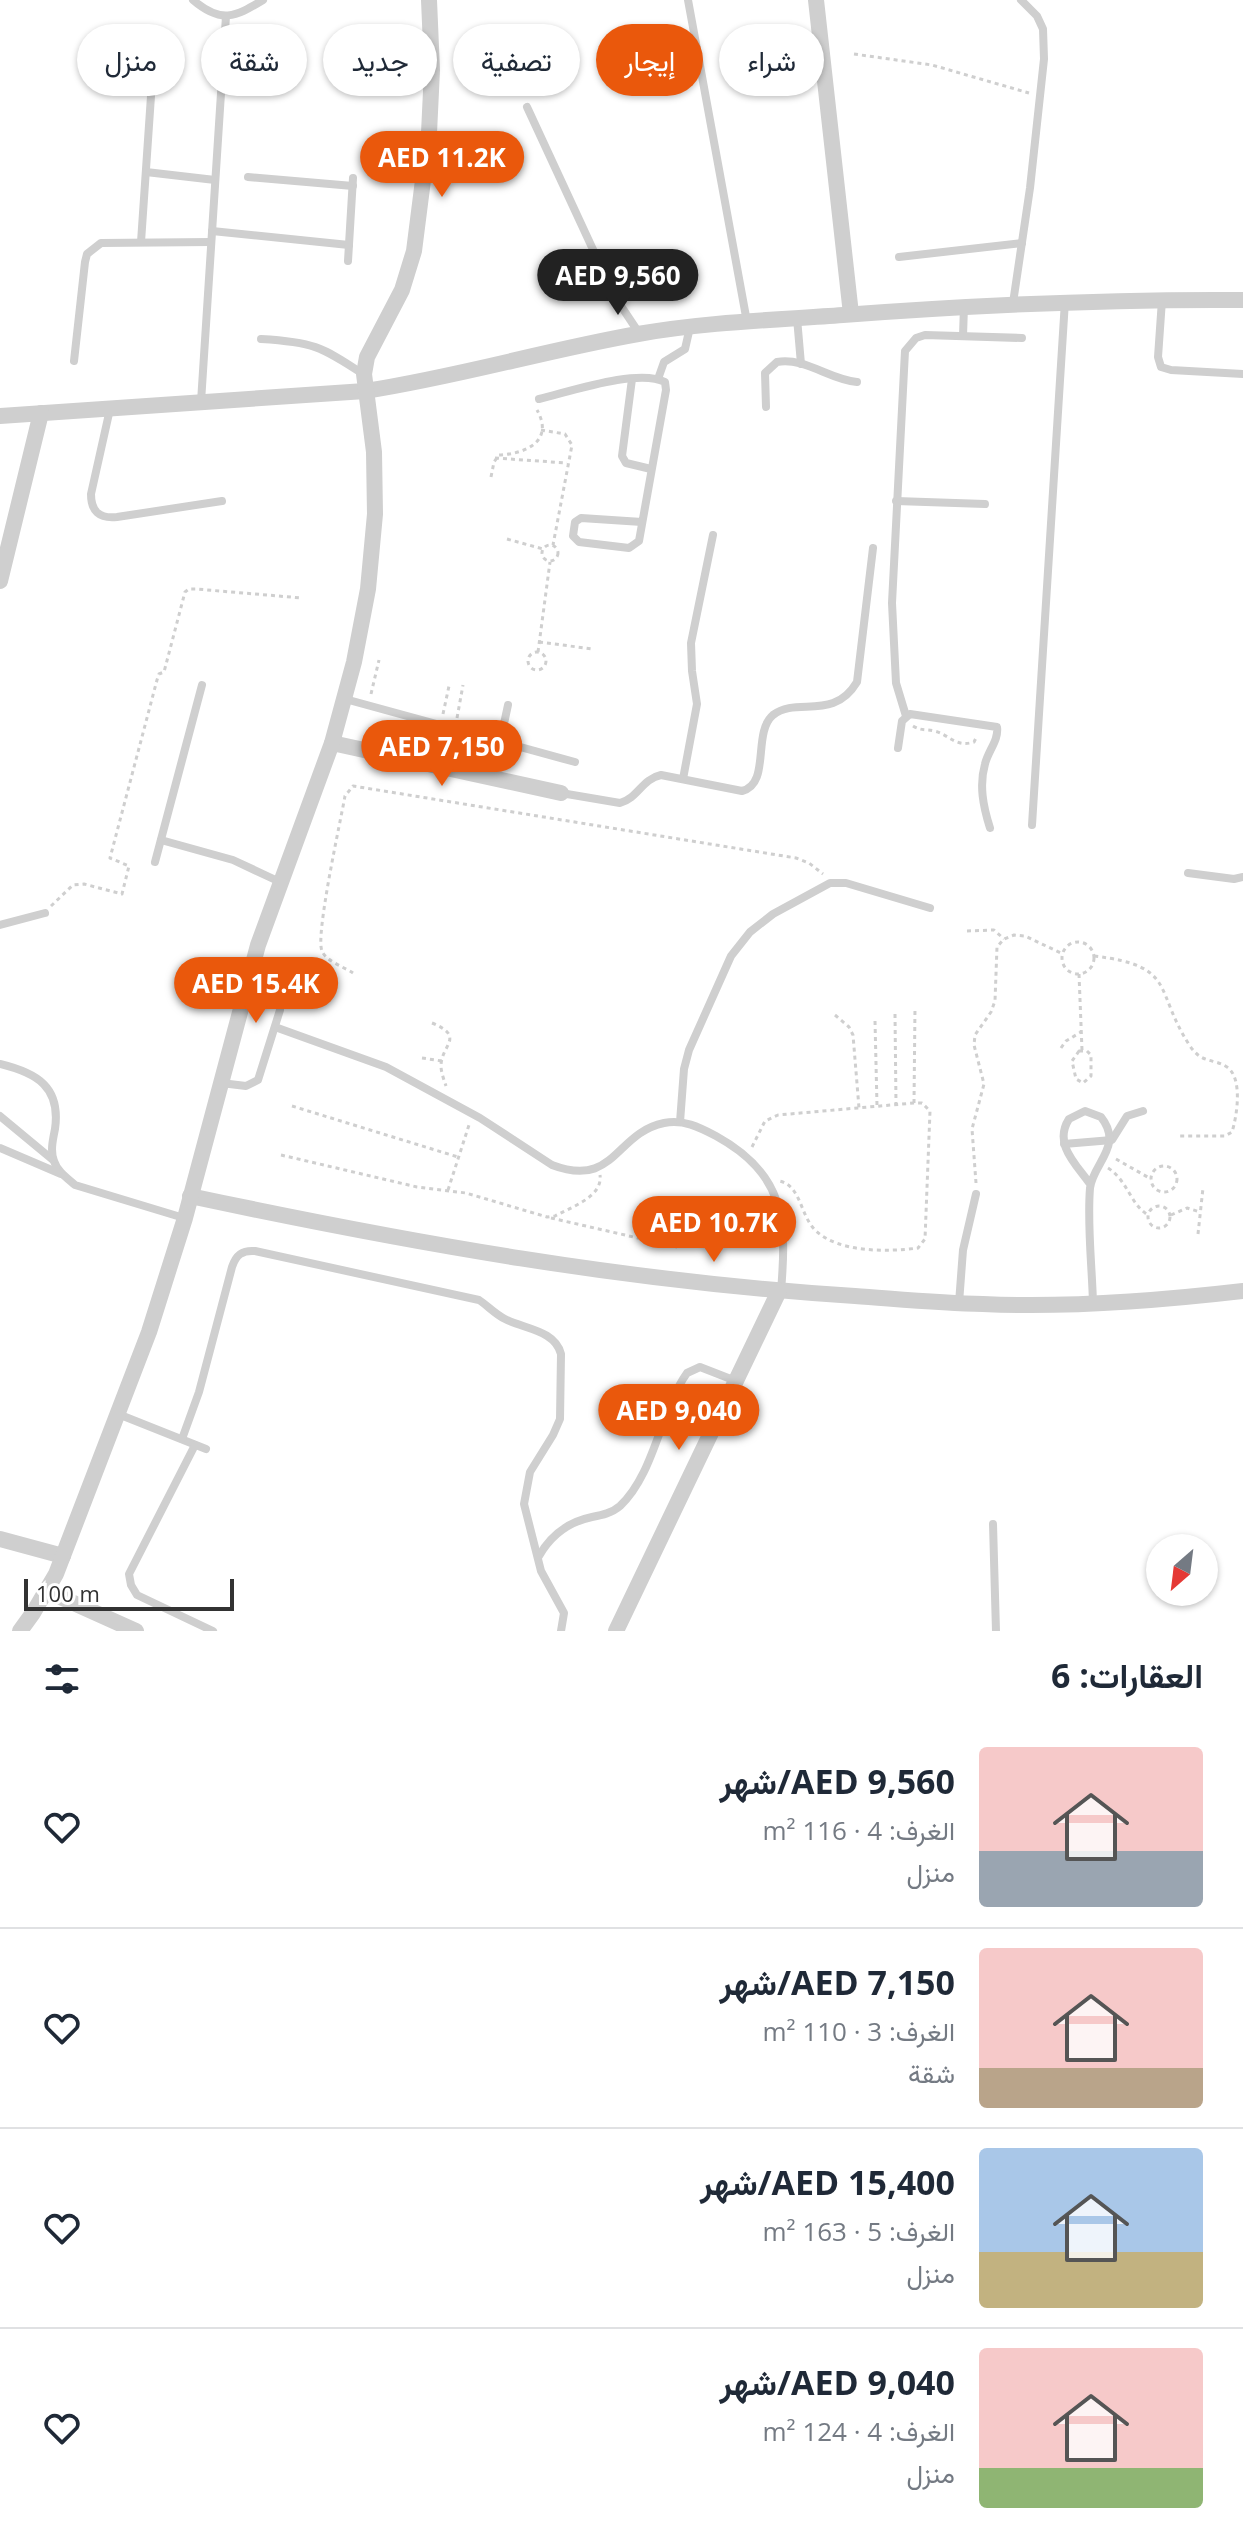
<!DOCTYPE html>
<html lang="ar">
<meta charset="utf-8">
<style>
:root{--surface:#fff;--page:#f6f6f7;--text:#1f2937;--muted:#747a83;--line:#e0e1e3;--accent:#ea580c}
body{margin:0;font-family:"Open Sans",Vazirmatn,sans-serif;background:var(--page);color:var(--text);direction:rtl;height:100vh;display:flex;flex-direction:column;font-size:30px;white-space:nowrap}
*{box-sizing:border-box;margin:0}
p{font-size:26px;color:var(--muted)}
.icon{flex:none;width:44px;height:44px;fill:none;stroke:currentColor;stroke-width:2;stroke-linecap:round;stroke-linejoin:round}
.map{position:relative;height:1631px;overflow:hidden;direction:ltr}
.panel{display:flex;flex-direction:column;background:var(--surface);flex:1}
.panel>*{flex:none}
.guide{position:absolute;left:24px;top:24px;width:800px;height:72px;direction:rtl;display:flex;gap:16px}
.needle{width:52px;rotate:208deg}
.fabs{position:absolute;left:1146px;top:1534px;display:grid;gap:16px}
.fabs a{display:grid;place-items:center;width:72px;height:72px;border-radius:50%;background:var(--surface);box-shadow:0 2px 6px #0004;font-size:40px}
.scale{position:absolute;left:24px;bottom:20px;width:210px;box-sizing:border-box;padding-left:8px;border:4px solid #323232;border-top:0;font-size:22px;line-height:28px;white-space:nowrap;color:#323232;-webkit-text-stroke:6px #fff;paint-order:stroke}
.price{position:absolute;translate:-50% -68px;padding:0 18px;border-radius:28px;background:var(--accent);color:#fff;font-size:26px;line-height:52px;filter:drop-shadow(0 2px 4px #0008)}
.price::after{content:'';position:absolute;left:50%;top:48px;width:24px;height:18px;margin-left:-12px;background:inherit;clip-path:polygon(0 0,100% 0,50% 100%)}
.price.current{background:#222;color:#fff}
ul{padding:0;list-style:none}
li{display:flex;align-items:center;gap:24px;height:200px;padding:0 40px}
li+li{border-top:2px solid var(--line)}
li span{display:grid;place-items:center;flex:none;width:224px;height:160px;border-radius:8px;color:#555}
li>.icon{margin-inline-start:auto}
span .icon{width:96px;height:96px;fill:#fffc;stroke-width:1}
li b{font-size:34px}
h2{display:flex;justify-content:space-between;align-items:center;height:96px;padding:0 40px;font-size:34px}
.chip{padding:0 28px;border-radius:36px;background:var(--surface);box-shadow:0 2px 6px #0004;font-size:28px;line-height:72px}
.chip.current{background:var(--accent);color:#fff}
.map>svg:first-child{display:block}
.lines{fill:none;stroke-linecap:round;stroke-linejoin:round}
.path{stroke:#cfcfcf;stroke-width:3;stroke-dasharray:4 4;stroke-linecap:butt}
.service{stroke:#cfcfcf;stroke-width:8}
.minor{stroke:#cfcfcf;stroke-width:16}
</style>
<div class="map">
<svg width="1243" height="1631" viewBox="0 0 1243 1631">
<rect width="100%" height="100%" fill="#fff"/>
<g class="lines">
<g class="path">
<path d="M 854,54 L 932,65 L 1029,93"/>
<path d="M 541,430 L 565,434 L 572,445 L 553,545"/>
<path d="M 495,458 L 567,463"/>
<path d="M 491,477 L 494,462 L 499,455 C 524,454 555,442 537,410"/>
<path d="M 507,539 L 543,549"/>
<circle cx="550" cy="553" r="8"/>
<path d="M 539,642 L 593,649"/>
<circle cx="537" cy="661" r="9"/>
<path d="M 538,652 L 550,562"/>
<path d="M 371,694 L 379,660"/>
<path d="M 443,714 L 449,686"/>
<path d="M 457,718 L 463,685"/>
<path d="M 913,726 C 921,731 926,729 934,731 C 949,734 955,748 974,742 L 977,736"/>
<path d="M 51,906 L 73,885 L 84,884 L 122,894 L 129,866 L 110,858 L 157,680 L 159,674 L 164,672 L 185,592 L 189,589 L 196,589 L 302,598"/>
<path d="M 967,931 L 994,930 L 1004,939"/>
<circle cx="1078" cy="958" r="16"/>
<path d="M 1094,956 C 1178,966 1153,990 1190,1046 C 1202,1064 1213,1058 1227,1067 C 1243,1078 1237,1116 1232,1132 L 1225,1136 L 1180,1136"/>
<path d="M 353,973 C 344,967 326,961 322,951 C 315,936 341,819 345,796 L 353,786 L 796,858 L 809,863 L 823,874"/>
<path d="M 1079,974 L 1082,1050"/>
<path d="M 895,1014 L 896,1104"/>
<path d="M 835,1015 L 849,1027 L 853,1035 L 859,1108"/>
<path d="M 875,1021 L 877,1106"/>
<path d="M 432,1023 C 466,1037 441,1045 441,1066 C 441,1072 444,1080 446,1086"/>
<path d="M 1061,1048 L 1066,1041 L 1081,1032"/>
<path d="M 1079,1051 L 1087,1051 L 1091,1055 L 1091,1076 L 1083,1083 L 1076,1079 L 1072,1061 Z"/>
<path d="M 422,1058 L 442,1061"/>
<path d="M 914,1103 L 915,1007"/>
<path d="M 292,1106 L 458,1157"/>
<path d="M 752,1147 L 765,1121 L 778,1115 L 914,1103 L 922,1103 L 930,1111 L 925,1239 L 918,1248 C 888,1252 838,1253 815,1230 C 800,1215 801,1185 779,1181"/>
<path d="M 281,1155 L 417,1187 L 466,1193 L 547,1217 L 555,1216 C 571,1207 603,1197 600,1175"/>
<path d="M 1116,1159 L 1151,1179"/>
<circle cx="1164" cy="1179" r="13"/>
<path d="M 1108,1168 C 1128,1181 1130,1204 1148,1215"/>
<path d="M 976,1183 L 972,1129 L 984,1084 L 974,1045 L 975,1035 L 991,1012 L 995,1001 L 997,947 L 1004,939 L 1014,935 L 1025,936 L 1063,954"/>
<path d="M 448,1190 L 469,1125"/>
<circle cx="1159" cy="1217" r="11"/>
<path d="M 1171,1215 L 1187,1208 L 1200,1212"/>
<path d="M 551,1218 L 677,1247"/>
<path d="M 1198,1234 L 1203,1188"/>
</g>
<g class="service">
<path d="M 193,0 C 221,24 235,17 263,0"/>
<path d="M 688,0 L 747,322"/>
<path d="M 527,107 L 615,297 L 639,333"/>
<path d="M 146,172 L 215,180"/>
<path d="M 248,177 L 353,186"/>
<path d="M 212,231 L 349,245"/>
<path d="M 141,242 L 151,96"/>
<path d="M 899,257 L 1022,243"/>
<path d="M 348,261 L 353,178"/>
<path d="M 1162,300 L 1158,357 L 1161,367 L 1171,370 L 1243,374"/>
<path d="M 1013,303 L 1030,188 L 1044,59 L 1043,29 L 1037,16 L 1021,0"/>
<path d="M 797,318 L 801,364"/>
<path d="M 963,336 L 964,306"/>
<path d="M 261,339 C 312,342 321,346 363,374"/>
<path d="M 74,361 L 85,262 L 87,254 L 101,243 L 211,242"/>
<path d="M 632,379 L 622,456 L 626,463 L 651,469"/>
<path d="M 658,379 L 664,362 L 685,349 L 690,327"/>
<path d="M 539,399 C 569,392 638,368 665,382 L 666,390 L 639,541 L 629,548 L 579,542 L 573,536 L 575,522 L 581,518 L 642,522"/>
<path d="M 201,402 L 226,16"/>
<path d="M 766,407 L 765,373 L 777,362 C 805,357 830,380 857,382"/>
<path d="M 110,409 L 91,494 C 91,511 99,519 117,517 L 222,501"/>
<path d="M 896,501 L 985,504"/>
<path d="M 345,699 L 575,762"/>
<path d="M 906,716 L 896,683 L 892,603 L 905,351 L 916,338 L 925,335 L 1022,338"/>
<path d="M 500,742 L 508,705"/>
<path d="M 898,748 L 902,721 L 910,714 L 997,727 C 999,740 988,751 985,764 C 979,785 983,806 990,828"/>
<path d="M 683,779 L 697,704 L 692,671 L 691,643 L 713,535"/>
<path d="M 561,793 L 620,803 C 638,798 642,779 661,775 L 742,791 C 771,784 752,733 773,715 C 797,696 833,722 857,682 L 873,548"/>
<path d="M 1032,825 L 1065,301"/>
<path d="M 161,840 L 233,860 L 280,882"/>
<path d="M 155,862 L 202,685"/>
<path d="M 1188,873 L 1234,879 L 1243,877"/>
<path d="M 0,925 L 45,913"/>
<path d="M 275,1027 L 386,1067 L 480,1118 L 552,1165 C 615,1189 615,1133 664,1123 C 683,1119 699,1127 716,1136 C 785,1174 787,1220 781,1291"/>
<path d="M 0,1064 C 37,1073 61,1087 55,1129 C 53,1139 50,1151 54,1161 C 57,1171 67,1178 75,1185 L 184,1218"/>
<path d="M 221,1083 L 246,1086 L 258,1080 L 280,1010"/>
<path d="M 0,1116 L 53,1160"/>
<path d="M 680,1122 L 684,1069 L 689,1050 L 731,956 L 750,932 L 773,914 L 830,883 L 846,883 L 930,908"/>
<path d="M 1064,1144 L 1112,1140 L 1127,1116 L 1143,1111"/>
<path d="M 0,1148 L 61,1174"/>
<path d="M 1090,1184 C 1076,1164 1053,1144 1069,1119 L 1085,1111 L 1101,1117 C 1124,1146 1093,1163 1090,1188 C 1087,1225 1092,1265 1093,1303"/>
<path d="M 959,1303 L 963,1250 L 976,1194"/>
<path d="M 118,1414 L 206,1449"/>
<path d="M 182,1439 L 199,1392 L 232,1267 C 236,1255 242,1250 255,1251 L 479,1300 C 488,1306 495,1314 505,1319 C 524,1329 555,1330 561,1354 L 560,1419 L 553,1435 L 530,1472 L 524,1504 L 541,1571 L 564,1613 L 561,1631"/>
<path d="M 195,1445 L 129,1574 L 131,1585 L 137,1595 L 213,1631"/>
<path d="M 993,1524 L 996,1631"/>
<path d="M 539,1556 C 551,1535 568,1522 592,1517 C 602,1515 612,1513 620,1506 C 655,1473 660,1411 687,1373 L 700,1367 L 736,1381"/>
</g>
<g class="minor">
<path d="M 816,0 L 851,314"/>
<path d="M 0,416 L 365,391 C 457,377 547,350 638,334 C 706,322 775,320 843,315 C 977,305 1109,299 1243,300"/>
<path d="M 0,581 L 41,413"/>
<path d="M 332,743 L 561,793"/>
<path d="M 190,1196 C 411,1243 630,1282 855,1296 C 898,1299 940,1303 983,1304 C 1069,1308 1157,1301 1243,1291"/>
<path d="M 0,1539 L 63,1556"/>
<path d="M 47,1591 L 136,1631"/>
<path d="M 20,1631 L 33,1613 L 56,1574 L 149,1332 L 185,1218 L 258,945 L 332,743 L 354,662 L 368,589 L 375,514 L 374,452 L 364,374 L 367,357 L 402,290 L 414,251 L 429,133 L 432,70 L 429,0"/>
<path d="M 616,1631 L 779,1291"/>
</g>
</g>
</svg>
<div class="fabs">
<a><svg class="needle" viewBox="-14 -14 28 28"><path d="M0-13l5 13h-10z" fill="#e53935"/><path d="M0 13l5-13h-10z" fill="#747a83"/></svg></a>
</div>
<div class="scale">100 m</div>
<b class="price" style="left:442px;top:199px">AED 11.2K</b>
<b class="price current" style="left:618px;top:317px">AED 9,560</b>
<b class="price" style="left:442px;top:788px">AED 7,150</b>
<b class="price" style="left:256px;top:1025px">AED 15.4K</b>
<b class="price" style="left:714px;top:1264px">AED 10.7K</b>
<b class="price" style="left:679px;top:1452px">AED 9,040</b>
<div class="guide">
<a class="chip">شراء</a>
<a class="chip current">إيجار</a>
<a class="chip">تصفية</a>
<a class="chip">جديد</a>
<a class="chip">شقة</a>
<a class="chip">منزل</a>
</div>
</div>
<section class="panel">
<h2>العقارات: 6<svg class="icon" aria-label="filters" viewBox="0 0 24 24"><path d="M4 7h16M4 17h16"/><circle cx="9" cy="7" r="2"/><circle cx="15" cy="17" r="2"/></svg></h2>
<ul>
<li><span style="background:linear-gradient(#f6c9c9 65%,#9aa5b1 0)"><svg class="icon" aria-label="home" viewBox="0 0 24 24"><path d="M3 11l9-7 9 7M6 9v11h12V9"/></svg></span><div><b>AED 9,560/شهر</b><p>الغرف: 4 · 116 m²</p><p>منزل</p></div><svg class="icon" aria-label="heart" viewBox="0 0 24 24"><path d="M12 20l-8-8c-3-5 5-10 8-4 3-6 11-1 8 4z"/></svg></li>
<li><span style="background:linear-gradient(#f6c9c9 75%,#b9a48a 0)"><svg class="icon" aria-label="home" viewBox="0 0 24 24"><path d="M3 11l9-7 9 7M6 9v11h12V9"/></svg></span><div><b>AED 7,150/شهر</b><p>الغرف: 3 · 110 m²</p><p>شقة</p></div><svg class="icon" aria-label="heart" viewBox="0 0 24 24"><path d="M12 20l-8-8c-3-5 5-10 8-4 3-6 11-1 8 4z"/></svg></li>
<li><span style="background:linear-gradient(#a9c7e8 65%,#c2b280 0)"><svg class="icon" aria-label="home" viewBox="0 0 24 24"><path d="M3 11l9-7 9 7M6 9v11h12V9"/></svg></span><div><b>AED 15,400/شهر</b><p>الغرف: 5 · 163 m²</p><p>منزل</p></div><svg class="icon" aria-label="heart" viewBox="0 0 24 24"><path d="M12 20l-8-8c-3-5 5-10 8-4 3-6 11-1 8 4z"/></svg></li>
<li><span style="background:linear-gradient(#f6c9c9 75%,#8fb573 0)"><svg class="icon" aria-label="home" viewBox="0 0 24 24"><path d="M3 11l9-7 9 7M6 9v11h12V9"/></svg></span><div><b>AED 9,040/شهر</b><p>الغرف: 4 · 124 m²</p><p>منزل</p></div><svg class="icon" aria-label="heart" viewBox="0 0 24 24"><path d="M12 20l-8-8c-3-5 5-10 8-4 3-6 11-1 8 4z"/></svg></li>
</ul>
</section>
